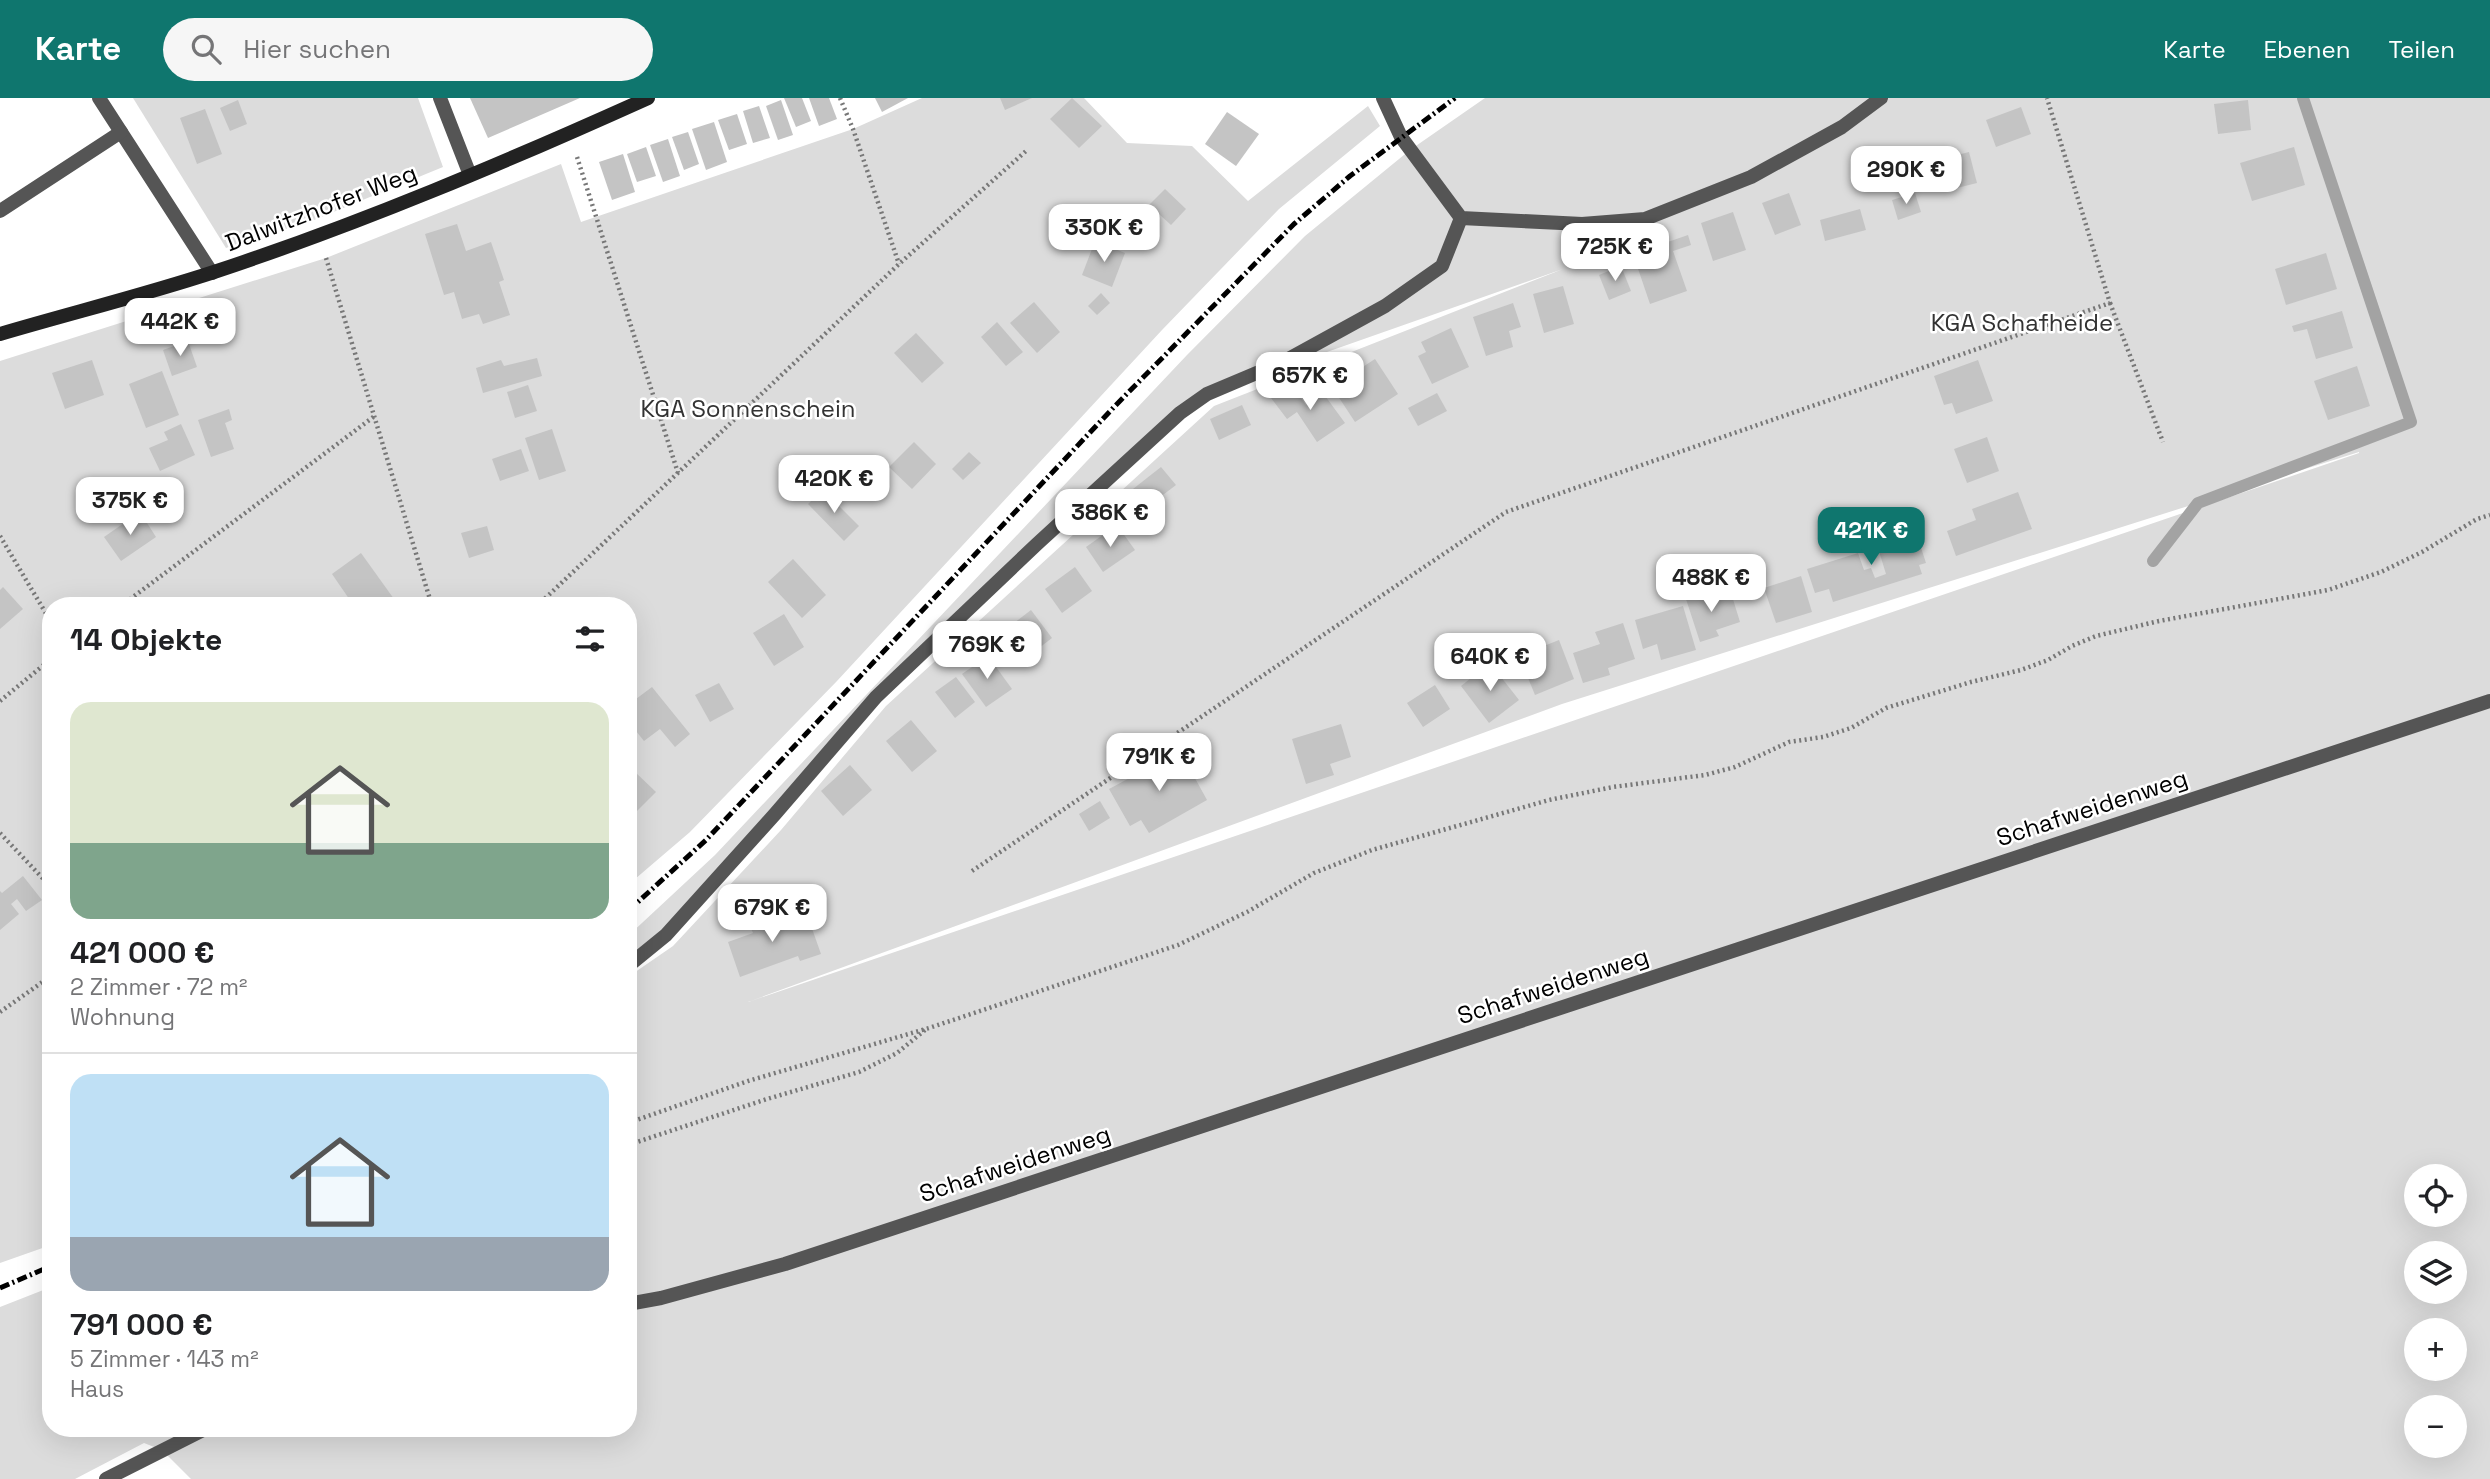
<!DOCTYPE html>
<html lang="de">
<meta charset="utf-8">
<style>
:root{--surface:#fff;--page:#f6f6f6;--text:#202124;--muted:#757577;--line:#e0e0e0;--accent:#0f766e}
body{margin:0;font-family:"Space Grotesk",sans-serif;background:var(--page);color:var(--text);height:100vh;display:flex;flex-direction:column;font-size:26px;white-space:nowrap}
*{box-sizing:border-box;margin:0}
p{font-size:23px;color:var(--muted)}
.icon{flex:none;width:38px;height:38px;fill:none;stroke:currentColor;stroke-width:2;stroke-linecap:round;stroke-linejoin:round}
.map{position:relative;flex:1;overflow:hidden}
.panel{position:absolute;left:42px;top:499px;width:595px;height:840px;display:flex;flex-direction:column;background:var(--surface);border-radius:28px;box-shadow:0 7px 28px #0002}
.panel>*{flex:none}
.controls{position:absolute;left:2404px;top:1066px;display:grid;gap:14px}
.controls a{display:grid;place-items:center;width:63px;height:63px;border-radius:50%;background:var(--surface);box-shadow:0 7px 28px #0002;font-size:35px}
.price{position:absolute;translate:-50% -60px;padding:0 16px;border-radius:14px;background:#fff;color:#222;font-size:23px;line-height:46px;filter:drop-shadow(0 2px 4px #0008)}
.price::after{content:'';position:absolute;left:50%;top:42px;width:21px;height:16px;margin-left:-10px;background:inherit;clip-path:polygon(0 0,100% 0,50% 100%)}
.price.on{background:var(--accent);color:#fff}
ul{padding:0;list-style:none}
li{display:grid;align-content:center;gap:14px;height:371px;padding:0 28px}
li+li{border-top:2px solid var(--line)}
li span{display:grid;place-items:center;height:217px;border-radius:21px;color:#555}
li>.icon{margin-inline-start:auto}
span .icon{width:126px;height:126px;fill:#fffc;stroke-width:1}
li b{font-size:30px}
h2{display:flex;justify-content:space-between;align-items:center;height:84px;padding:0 28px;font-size:30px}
header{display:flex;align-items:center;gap:42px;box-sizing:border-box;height:98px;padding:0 35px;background:var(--accent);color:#fff}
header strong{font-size:33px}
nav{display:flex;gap:38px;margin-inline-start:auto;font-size:24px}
.search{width:490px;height:63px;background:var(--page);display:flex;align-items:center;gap:18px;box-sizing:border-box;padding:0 24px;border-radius:38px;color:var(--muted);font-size:26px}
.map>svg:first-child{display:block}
.green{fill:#dcdcdc;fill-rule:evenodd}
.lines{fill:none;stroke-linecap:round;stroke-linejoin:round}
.stream{stroke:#a3a3a3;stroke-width:12}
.building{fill:#c4c4c4}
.path{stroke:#777;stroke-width:4.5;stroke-dasharray:2 3.5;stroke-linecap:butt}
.lane{stroke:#555;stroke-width:14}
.secondary{stroke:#222;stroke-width:14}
.rail{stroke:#000;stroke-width:5;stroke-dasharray:10 3.5 2 3.5;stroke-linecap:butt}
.labels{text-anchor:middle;stroke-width:5;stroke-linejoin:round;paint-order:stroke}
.street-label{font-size:24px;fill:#000;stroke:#fff}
.park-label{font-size:24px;fill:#333;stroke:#fff}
</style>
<header>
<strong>Karte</strong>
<div class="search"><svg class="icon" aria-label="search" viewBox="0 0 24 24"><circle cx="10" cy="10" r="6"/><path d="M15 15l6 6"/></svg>Hier suchen</div>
<nav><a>Karte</a><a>Ebenen</a><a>Teilen</a></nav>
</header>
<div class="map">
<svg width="2490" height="1381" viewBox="0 0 2490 1381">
<rect width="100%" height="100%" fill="#fff"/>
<g class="green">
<path d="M 133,0 L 418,0 L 443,69 L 314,122 L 226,150 Z"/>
<path d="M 922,0 L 1084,0 L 1127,45 L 1192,48 L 1248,103 L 1368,8 L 1380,28 L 1279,111 L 1162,232 L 837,583 L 690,734 L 628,787 L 628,508 L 51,508 L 51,1147 L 0,1165 L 0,263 L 326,160 L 561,66 L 581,124 L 853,31 Z"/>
<path d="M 1485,0 L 2490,0 L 2490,1381 L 191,1381 L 162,1352 L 144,1345 L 75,1381 L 0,1381 L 0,1209 L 51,1189 L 51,1330 L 628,1330 L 628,879 L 673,848 L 781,732 L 886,608 L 1214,308 L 1563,171 L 1207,296 L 965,515 L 628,868 L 628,838 L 715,757 L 1187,257 L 1305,138 L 1410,52 ZM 2359,354 L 2359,355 L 748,904 L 1562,606 ZM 2417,1078 L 2455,1078 L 2455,1116 L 2417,1116 ZM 2417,1155 L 2455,1155 L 2455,1194 L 2417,1194 ZM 2417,1232 L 2455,1232 L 2455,1270 L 2417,1270 ZM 2417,1309 L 2455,1309 L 2455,1348 L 2417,1348 Z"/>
</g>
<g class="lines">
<path class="stream" d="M 2153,463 L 2198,405 L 2411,324 L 2303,0"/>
</g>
<g class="building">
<path d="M 470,0 L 580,0 L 488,40 Z"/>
<path d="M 784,0 L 802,0 L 811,23 L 796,29 Z"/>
<path d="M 809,0 L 829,0 L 837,21 L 819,28 Z"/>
<path d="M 875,0 L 908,0 L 882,14 Z"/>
<path d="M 1000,0 L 1032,0 L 1005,12 Z"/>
<path d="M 1072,0 L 1102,28 L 1079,50 L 1050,21 Z"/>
<path d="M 238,2 L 247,26 L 230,33 L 220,10 Z"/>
<path d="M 781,2 L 793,37 L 778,42 L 766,8 Z"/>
<path d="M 2248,2 L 2251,32 L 2218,36 L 2214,6 Z"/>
<path d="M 759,8 L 770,40 L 753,45 L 743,13 Z"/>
<path d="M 2021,9 L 2031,36 L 1996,49 L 1986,22 Z"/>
<path d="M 205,11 L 222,56 L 197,66 L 180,20 Z"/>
<path d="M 1227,14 L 1259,36 L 1236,68 L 1205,46 Z"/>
<path d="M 737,16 L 747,46 L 729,52 L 718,22 Z"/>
<path d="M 714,24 L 727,64 L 706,72 L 692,31 Z"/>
<path d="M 688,34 L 699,66 L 684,72 L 672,39 Z"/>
<path d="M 668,41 L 680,78 L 663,84 L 650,47 Z"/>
<path d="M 646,49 L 656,78 L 637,84 L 627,56 Z"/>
<path d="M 2294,49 L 2305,87 L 2252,103 L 2240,65 Z"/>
<path d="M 1969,54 L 1977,85 L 1957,90 L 1949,59 Z"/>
<path d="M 623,56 L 635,94 L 612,102 L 599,64 Z"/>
<path d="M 1165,91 L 1186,111 L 1171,127 L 1149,107 Z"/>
<path d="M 1789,95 L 1801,127 L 1775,137 L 1762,105 Z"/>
<path d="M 1915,95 L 1921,114 L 1898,122 L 1892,102 Z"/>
<path d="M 1860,111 L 1866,132 L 1825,143 L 1820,122 Z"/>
<path d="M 1733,114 L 1746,152 L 1713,163 L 1701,125 Z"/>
<path d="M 457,126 L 466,153 L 491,144 L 504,182 L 499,184 L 510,217 L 483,226 L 479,216 L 462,221 L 454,194 L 444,197 L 425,136 Z"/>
<path d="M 1688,137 L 1691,147 L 1673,153 L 1687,193 L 1650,206 L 1633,156 Z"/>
<path d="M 1095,143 L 1125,155 L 1112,189 L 1082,177 Z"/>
<path d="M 2326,155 L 2337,191 L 2286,207 L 2275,171 Z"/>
<path d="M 1621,168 L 1631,193 L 1609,202 L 1599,177 Z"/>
<path d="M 1563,188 L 1574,226 L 1544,235 L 1533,196 Z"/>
<path d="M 1101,195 L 1110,205 L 1097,217 L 1088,208 Z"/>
<path d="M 1034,204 L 1060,234 L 1037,255 L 1010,225 Z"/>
<path d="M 1513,205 L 1521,229 L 1509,233 L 1513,249 L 1486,258 L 1473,219 Z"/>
<path d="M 2342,213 L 2353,250 L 2316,261 L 2307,231 L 2294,234 L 2292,228 Z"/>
<path d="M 997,224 L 1023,254 L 1006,268 L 981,239 Z"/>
<path d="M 1451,230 L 1469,269 L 1432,286 L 1418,258 L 1426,254 L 1421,244 Z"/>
<path d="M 916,235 L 944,265 L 922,285 L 894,255 Z"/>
<path d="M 188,243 L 197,269 L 172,278 L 163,252 Z"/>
<path d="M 537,260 L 542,278 L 483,295 L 476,270 L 501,262 L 504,268 Z"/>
<path d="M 1375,261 L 1398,296 L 1355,324 L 1332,289 Z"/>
<path d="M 92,262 L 104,297 L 65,311 L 52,275 Z"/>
<path d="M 1978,262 L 1993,303 L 1956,316 L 1952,305 L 1944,307 L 1934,278 Z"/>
<path d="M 2357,268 L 2370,308 L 2328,322 L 2314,283 Z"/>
<path d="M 162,273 L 179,317 L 146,330 L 129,286 Z"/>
<path d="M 1291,286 L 1306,307 L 1323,295 L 1345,325 L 1317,344 L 1297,314 L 1287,321 L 1271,300 Z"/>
<path d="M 528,287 L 537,313 L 515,320 L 507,294 Z"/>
<path d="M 1437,295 L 1447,313 L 1418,328 L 1408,310 Z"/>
<path d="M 1242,307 L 1251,327 L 1219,342 L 1210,321 Z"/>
<path d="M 229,311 L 232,322 L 225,325 L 234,351 L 211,359 L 198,322 Z"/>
<path d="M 181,326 L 195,357 L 160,373 L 149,350 L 168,342 L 164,334 Z"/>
<path d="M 552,331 L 566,373 L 539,382 L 525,340 Z"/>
<path d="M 1987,339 L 1999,373 L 1967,385 L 1954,351 Z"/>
<path d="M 914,344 L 936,366 L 912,391 L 889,369 Z"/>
<path d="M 521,351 L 529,373 L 500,383 L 492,361 Z"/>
<path d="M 969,354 L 981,365 L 963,382 L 952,371 Z"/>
<path d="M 1161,369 L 1176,387 L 1147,409 L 1133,391 Z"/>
<path d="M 786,381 L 801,394 L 795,401 L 780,388 Z"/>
<path d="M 823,392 L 859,428 L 844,443 L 808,406 Z"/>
<path d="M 2018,394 L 2032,431 L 1956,458 L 1947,433 L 1976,422 L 1972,411 Z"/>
<path d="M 140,414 L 156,439 L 121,463 L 104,439 Z"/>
<path d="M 1913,425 L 1926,465 L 1919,467 L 1922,476 L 1833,504 L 1829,491 L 1815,495 L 1807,471 L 1858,455 L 1864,472 L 1871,470 L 1875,480 L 1886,476 L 1878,450 L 1887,447 L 1883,435 Z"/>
<path d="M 1117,427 L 1135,452 L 1103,474 L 1086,449 Z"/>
<path d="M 487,428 L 494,452 L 469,460 L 461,435 Z"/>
<path d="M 361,455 L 394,501 L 384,508 L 354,508 L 332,476 Z"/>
<path d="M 793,461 L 826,497 L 802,520 L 768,484 Z"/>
<path d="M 1075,469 L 1092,493 L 1062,515 L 1045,491 Z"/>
<path d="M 1801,478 L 1812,514 L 1776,525 L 1764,490 Z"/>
<path d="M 3,489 L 23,511 L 0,531 L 0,492 Z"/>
<path d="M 1701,489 L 1707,506 L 1732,498 L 1740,524 L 1716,532 L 1719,538 L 1700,544 L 1684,495 Z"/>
<path d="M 1683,508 L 1696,552 L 1661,562 L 1657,546 L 1643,551 L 1635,522 Z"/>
<path d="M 1031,512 L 1052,540 L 1030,557 L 1009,529 Z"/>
<path d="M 784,516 L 804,549 L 774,568 L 753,535 Z"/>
<path d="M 1623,525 L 1635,561 L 1608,570 L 1610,577 L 1583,585 L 1573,555 L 1600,546 L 1595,534 Z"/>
<path d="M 1559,542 L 1574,581 L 1535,597 L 1519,558 Z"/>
<path d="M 988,558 L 1012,591 L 986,609 L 962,576 Z"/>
<path d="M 1490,565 L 1519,602 L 1489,625 L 1461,588 Z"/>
<path d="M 956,579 L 975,604 L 955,620 L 935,594 Z"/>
<path d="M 719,585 L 734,611 L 710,624 L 695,597 Z"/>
<path d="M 1435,587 L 1450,611 L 1423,629 L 1407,605 Z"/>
<path d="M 652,589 L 690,636 L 675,649 L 660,631 L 644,643 L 628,623 L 628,607 Z"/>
<path d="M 911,622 L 937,653 L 912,674 L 886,643 Z"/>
<path d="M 1341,626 L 1351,659 L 1330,666 L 1334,677 L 1306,686 L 1292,641 Z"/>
<path d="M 1180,653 L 1207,702 L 1149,735 L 1141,722 L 1130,728 L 1109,691 Z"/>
<path d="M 850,667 L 872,692 L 843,718 L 821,693 Z"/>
<path d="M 634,673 L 656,694 L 628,722 L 628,679 Z"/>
<path d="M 1100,703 L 1110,720 L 1089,733 L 1079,716 Z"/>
<path d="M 23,778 L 42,802 L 26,813 L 17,801 L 11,806 L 19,816 L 0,832 L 0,793 L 2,795 Z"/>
<path d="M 762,812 L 768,828 L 784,822 L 788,830 L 809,822 L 821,856 L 800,863 L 798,858 L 740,879 L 728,844 L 753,835 L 746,818 Z"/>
</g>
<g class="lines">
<g class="path">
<path d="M 840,0 L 853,31 L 899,166"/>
<path d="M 577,59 L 678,375"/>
<path d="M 326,160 L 432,508"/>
<path d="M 2110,205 L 2163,344"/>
<path d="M 0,438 L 51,524"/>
<path d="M 121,508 L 376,317"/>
<path d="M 537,508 L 899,166 L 1026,53"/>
<path d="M 0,603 L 51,561"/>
<path d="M 0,735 L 51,789"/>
<path d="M 972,773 L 1506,414 L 2110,205 L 2047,0"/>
<path d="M 0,914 L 51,878"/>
<path d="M 628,1025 L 748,983 L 929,930 L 1178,847 L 1247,814 L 1314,775 L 1372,752 L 1549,702 L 1613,689 L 1705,677 L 1735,669 L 1789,644 L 1823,639 L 1851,630 L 1886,610 L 1971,584 L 2021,572 L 2048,562 L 2072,548 L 2096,538 L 2159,523 L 2328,492 L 2381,474 L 2422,454 L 2477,421 L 2490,417"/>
<path d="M 628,1047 L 767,1001 L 859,974 L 897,955 L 925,932"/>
</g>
<g class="lane">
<path d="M 99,0 L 212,175"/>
<path d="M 440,0 L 470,77"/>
<path d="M 1383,0 L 1401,39 L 1461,120 L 1582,126 L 1645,121 L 1751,79 L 1842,29 L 1881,0"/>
<path d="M 0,113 L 121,34"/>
<path d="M 628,868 L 666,837 L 775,716 L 876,599 L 1037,446 L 1180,315 L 1207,296 L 1285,263 L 1385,208 L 1442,168 L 1461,120"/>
<path d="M 628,1206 L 661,1200 L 785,1166 L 2490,603"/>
<path d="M 106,1381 L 207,1330"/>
</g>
<path class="secondary" d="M 0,236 C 71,215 144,197 214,174 C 362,125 506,64 648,0"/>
<g class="rail">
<path d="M 628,813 L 706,742 L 1114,309 L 1294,126 L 1350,78 L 1455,0"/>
<path d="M 0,1190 L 51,1168"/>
</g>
</g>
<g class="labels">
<g class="street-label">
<text transform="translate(321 110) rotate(-21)" y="8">Dalwitzhofer Weg</text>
<text transform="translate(2092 710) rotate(-18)" y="8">Schafweidenweg</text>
<text transform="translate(1553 888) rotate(-18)" y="8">Schafweidenweg</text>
<text transform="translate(1015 1066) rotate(-18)" y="8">Schafweidenweg</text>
</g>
<g class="park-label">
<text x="2022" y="233">KGA Schafheide</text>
<text x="748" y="319">KGA Sonnenschein</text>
</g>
</g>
</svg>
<div class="controls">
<a><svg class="icon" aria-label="locate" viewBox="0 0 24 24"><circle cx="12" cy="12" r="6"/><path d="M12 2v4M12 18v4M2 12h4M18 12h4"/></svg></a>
<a><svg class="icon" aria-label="layers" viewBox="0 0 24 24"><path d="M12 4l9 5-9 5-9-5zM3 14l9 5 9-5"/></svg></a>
<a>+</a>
<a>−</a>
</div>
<b class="price" style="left:1906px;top:108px">290K €</b>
<b class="price" style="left:1104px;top:166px">330K €</b>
<b class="price" style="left:1615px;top:185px">725K €</b>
<b class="price" style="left:180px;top:260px">442K €</b>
<b class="price" style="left:1310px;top:314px">657K €</b>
<b class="price" style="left:834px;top:417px">420K €</b>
<b class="price" style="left:130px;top:439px">375K €</b>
<b class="price" style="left:1110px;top:451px">386K €</b>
<b class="price on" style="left:1871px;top:469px">421K €</b>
<b class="price" style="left:1711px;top:516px">488K €</b>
<b class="price" style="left:987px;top:583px">769K €</b>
<b class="price" style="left:1490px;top:595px">640K €</b>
<b class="price" style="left:1159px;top:695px">791K €</b>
<b class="price" style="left:772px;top:846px">679K €</b>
<section class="panel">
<h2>14 Objekte<svg class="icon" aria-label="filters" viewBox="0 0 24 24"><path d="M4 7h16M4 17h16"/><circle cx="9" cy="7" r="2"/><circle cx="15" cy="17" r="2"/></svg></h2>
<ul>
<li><span style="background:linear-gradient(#dfe7d0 65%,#7fa58c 0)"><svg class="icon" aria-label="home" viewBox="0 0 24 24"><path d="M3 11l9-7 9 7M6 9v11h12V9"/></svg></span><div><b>421 000 €</b><p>2 Zimmer · 72 m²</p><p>Wohnung</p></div></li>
<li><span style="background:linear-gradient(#bfe0f5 75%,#9aa5b1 0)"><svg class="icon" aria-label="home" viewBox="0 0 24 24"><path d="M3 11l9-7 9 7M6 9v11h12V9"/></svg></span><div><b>791 000 €</b><p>5 Zimmer · 143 m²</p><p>Haus</p></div></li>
</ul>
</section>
</div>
